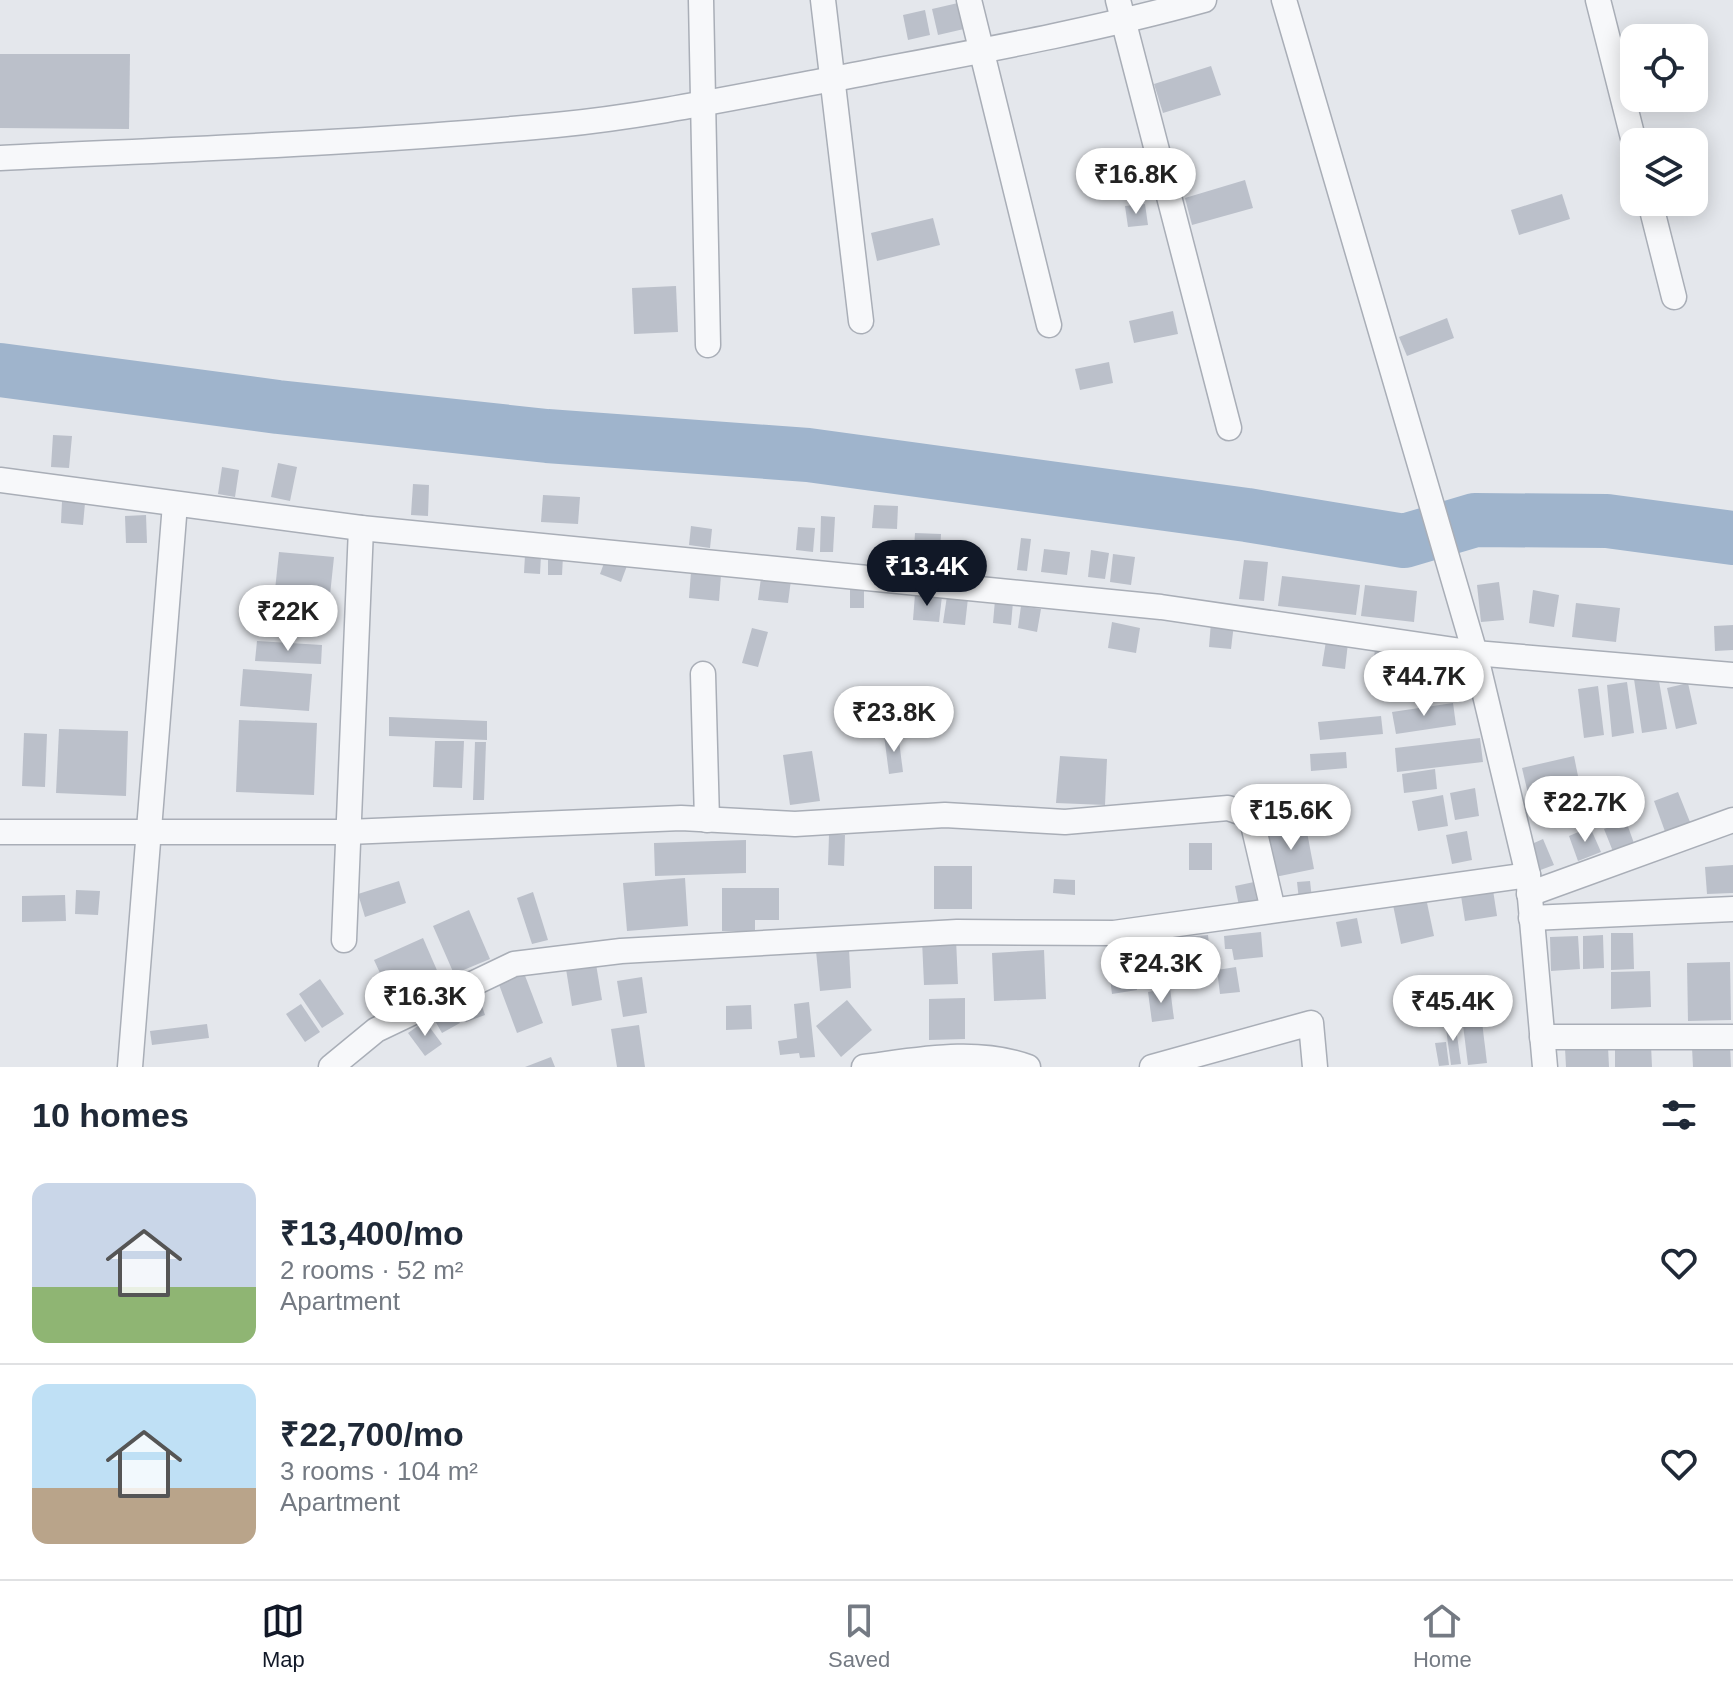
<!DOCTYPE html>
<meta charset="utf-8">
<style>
:root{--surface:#fff;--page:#f2f2f3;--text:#1f2937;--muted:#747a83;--line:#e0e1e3;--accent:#111827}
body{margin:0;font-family:Helvetica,sans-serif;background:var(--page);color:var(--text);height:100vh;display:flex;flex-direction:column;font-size:30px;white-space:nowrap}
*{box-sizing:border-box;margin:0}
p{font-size:26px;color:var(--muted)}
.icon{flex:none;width:44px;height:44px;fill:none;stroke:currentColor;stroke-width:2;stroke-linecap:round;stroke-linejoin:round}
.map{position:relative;height:1067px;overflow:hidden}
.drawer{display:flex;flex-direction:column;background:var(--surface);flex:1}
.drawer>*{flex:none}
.fabs{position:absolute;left:1620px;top:24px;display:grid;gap:16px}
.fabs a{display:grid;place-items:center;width:88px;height:88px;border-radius:16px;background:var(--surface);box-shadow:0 4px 20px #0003;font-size:40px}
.price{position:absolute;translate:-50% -68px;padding:0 18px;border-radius:28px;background:#fff;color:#222;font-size:26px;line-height:52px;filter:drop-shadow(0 2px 4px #0008)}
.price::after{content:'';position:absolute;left:50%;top:48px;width:24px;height:18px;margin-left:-12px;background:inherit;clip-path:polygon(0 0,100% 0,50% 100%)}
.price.current{background:var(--accent);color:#fff}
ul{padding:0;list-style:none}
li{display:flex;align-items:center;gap:24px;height:200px;padding:0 32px}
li+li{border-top:2px solid var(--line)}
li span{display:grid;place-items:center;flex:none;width:224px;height:160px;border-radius:16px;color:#555}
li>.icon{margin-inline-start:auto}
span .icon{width:96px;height:96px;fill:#fffc;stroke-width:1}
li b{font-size:34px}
h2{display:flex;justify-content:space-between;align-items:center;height:96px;padding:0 32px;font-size:34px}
.menu{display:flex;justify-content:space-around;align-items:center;height:112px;border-top:2px solid var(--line);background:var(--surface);font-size:22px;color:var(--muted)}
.menu a{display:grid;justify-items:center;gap:4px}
.menu .current{color:var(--accent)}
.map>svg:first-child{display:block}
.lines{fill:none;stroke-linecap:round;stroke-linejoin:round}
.river{stroke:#9fb4cc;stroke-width:54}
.building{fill:#bbc0ca}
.minor-casing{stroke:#a9aeb7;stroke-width:27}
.minor{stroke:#f7f8fa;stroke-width:24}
</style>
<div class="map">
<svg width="1733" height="1067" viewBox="0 0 1733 1067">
<rect width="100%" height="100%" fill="#e4e7ec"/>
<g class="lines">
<path class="river" d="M 0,370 L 278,407 L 547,436 L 808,455 L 1247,515 L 1404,541 L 1475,520 L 1607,521 L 1733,538"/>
</g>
<g class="building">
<path d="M 958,3 L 964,29 L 938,35 L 932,9 Z"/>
<path d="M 925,10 L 930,35 L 908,40 L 903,15 Z"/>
<path d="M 0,54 L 130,54 L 129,129 L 0,128 Z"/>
<path d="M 1211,66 L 1221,95 L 1163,113 L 1154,84 Z"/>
<path d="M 1245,180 L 1253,208 L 1192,225 L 1185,198 Z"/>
<path d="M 1562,194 L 1570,219 L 1519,235 L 1511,210 Z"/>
<path d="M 1145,204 L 1148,225 L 1128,227 L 1125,206 Z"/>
<path d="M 933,218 L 940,245 L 877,261 L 871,233 Z"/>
<path d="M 676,286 L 678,332 L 634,334 L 632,288 Z"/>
<path d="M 1173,311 L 1178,334 L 1134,343 L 1129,321 Z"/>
<path d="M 1447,318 L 1454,338 L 1407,356 L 1399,337 Z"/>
<path d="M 1109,362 L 1113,383 L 1080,390 L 1075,369 Z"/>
<path d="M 53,435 L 72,436 L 69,468 L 51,467 Z"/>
<path d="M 278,463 L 297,467 L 290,501 L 271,497 Z"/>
<path d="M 222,467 L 239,470 L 235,497 L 218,494 Z"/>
<path d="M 413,484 L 429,485 L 428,516 L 411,515 Z"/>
<path d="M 543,495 L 580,497 L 578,524 L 541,522 Z"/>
<path d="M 62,501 L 85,503 L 83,525 L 61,523 Z"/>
<path d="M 874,505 L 898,506 L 897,529 L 872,528 Z"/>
<path d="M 146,515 L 147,543 L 126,543 L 125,516 Z"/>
<path d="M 821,516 L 835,517 L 833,552 L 820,552 Z"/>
<path d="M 691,526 L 712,529 L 710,548 L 689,545 Z"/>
<path d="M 798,527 L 815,528 L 813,552 L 796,550 Z"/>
<path d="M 915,533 L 941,534 L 939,565 L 913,563 Z"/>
<path d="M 1021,538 L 1031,539 L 1027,571 L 1017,570 Z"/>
<path d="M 948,548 L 969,550 L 967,574 L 945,572 Z"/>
<path d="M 1044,549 L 1070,552 L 1067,575 L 1041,572 Z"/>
<path d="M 1091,550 L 1109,553 L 1105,579 L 1088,577 Z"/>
<path d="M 279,552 L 334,557 L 330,595 L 275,590 Z"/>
<path d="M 1113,554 L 1135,557 L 1131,585 L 1110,582 Z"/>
<path d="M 525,555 L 541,555 L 540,574 L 524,573 Z"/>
<path d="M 548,555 L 563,556 L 562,575 L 548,575 Z"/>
<path d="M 607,555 L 628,563 L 621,582 L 600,574 Z"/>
<path d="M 1244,560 L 1268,562 L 1264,601 L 1239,599 Z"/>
<path d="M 691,572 L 721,575 L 719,601 L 689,598 Z"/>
<path d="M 1282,576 L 1360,585 L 1356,615 L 1278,606 Z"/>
<path d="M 761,578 L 791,580 L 788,603 L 758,600 Z"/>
<path d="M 1499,582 L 1504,620 L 1481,622 L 1477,585 Z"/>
<path d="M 1365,585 L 1417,591 L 1414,622 L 1361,616 Z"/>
<rect x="850" y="589" width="14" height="19"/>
<path d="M 1533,590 L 1559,595 L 1554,627 L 1529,623 Z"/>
<path d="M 915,594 L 942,596 L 939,622 L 913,620 Z"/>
<path d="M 947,596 L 968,598 L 965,625 L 943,623 Z"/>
<path d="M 995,600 L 1013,602 L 1011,625 L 993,623 Z"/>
<path d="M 1576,603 L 1620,608 L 1616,642 L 1572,637 Z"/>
<path d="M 1021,606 L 1041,609 L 1037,632 L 1018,628 Z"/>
<path d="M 1112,622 L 1140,628 L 1136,653 L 1108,648 Z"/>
<path d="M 1211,622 L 1234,624 L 1231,649 L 1209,647 Z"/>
<path d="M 1733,625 L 1733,650 L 1715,651 L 1714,626 Z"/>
<path d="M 752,628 L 768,632 L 758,667 L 742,663 Z"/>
<path d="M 257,641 L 322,645 L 321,664 L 255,661 Z"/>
<path d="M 1326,641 L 1348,643 L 1345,669 L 1322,666 Z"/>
<path d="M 1375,649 L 1388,650 L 1385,676 L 1372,675 Z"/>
<path d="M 243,669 L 312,674 L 309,711 L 240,706 Z"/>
<path d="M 1658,675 L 1667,729 L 1642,733 L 1634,679 Z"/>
<path d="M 1627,682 L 1634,733 L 1612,737 L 1607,685 Z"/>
<path d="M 1688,683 L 1697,724 L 1676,729 L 1667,688 Z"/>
<path d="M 1598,686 L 1604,735 L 1584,738 L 1578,689 Z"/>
<path d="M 1453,703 L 1456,725 L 1396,734 L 1392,712 Z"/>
<path d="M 1381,716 L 1383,734 L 1320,740 L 1318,722 Z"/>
<path d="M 389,717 L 487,721 L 487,740 L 389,736 Z"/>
<path d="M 239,720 L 317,723 L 314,795 L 236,792 Z"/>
<path d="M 59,729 L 128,731 L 126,796 L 56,793 Z"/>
<path d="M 24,733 L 47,734 L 45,787 L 22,786 Z"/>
<path d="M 898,733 L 903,772 L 889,774 L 884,735 Z"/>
<path d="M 1480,738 L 1483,762 L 1397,772 L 1395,748 Z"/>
<path d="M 435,741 L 464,741 L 462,788 L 433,787 Z"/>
<path d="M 475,742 L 486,742 L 484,800 L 473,800 Z"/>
<path d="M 812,751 L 820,801 L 790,805 L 783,755 Z"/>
<path d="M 1346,752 L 1347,768 L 1311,771 L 1310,754 Z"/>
<path d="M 1060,756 L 1107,759 L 1105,805 L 1056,803 Z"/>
<path d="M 1574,756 L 1580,786 L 1529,798 L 1522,768 Z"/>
<path d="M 1435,769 L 1437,789 L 1404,793 L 1402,774 Z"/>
<path d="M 1475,788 L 1479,816 L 1455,820 L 1450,793 Z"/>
<path d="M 1678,792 L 1692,827 L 1667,837 L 1654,801 Z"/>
<path d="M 1443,795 L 1448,826 L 1418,831 L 1412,801 Z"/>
<path d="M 1626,821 L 1635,846 L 1614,854 L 1604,829 Z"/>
<path d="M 1306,827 L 1314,869 L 1275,877 L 1268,834 Z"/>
<path d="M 1590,827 L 1601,852 L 1578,861 L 1569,836 Z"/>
<path d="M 1467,831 L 1472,860 L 1452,864 L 1446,835 Z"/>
<path d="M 829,835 L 845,835 L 844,866 L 828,865 Z"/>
<path d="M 1543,839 L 1554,865 L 1535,872 L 1525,847 Z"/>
<path d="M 746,840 L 746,873 L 655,876 L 654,843 Z"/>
<rect x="1189" y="843" width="23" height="27"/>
<path d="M 1733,865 L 1733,893 L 1707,894 L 1705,867 Z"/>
<rect x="934" y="866" width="38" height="43"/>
<path d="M 685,878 L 688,926 L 627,931 L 623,883 Z"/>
<path d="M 1054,879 L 1075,880 L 1075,895 L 1053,893 Z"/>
<path d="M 399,881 L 406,903 L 365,917 L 358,894 Z"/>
<path d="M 1259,881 L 1264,901 L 1239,906 L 1235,886 Z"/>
<path d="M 1310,881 L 1312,899 L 1299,900 L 1297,882 Z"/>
<path d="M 722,888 L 779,888 L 779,920 L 755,920 L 755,931 L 722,931 Z"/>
<path d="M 76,890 L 100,891 L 98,915 L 75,914 Z"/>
<path d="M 1493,890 L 1497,916 L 1465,921 L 1461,896 Z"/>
<path d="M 533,892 L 548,940 L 532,944 L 517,898 Z"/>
<path d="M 65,895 L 66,921 L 22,922 L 22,896 Z"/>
<path d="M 1426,898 L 1434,936 L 1401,944 L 1393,905 Z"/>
<path d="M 469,910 L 490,959 L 454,974 L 433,926 Z"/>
<path d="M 1357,918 L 1362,943 L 1341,947 L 1336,922 Z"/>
<path d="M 1261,932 L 1263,957 L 1234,960 L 1232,949 L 1225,949 L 1224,936 Z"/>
<path d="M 1611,933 L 1633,933 L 1634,969 L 1611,970 Z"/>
<path d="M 1208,935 L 1212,972 L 1158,977 L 1154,940 Z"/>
<path d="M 1603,935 L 1604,968 L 1583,969 L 1583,936 Z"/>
<path d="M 1578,936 L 1580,969 L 1551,971 L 1550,937 Z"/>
<path d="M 423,938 L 439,975 L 391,997 L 374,960 Z"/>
<path d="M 956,939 L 958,984 L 924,985 L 922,940 Z"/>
<path d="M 1130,943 L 1137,990 L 1112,994 L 1106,947 Z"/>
<path d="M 849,949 L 851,988 L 820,991 L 816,951 Z"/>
<path d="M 1044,950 L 1046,999 L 994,1001 L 992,953 Z"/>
<path d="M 1730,962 L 1731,1020 L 1688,1021 L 1687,963 Z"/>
<path d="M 596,964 L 602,1000 L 572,1006 L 566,969 Z"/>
<path d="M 1236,967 L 1240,992 L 1220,994 L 1217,970 Z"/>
<path d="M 1650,971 L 1651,1007 L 1611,1009 L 1611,972 Z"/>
<path d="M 524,973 L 543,1023 L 517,1033 L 498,982 Z"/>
<path d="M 642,977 L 647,1013 L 623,1017 L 617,981 Z"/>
<path d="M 320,979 L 344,1014 L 322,1028 L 299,994 Z"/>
<path d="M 1170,988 L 1174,1019 L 1152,1022 L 1148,992 Z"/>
<path d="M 477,991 L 485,1015 L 466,1022 L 457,998 Z"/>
<path d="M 965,998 L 965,1039 L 929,1040 L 929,999 Z"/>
<path d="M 847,1000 L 872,1030 L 841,1057 L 816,1026 Z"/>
<path d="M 448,1002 L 460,1023 L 442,1033 L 430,1012 Z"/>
<path d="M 809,1002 L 815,1057 L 800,1058 L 799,1053 L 780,1055 L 778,1041 L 797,1038 L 794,1004 Z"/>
<path d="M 301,1004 L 320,1032 L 305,1042 L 286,1014 Z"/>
<path d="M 751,1005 L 752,1029 L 726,1030 L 726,1006 Z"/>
<path d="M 425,1021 L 442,1044 L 425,1056 L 408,1033 Z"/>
<path d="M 1455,1021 L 1461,1064 L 1451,1065 L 1445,1022 Z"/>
<path d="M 1482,1022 L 1487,1063 L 1468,1065 L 1463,1025 Z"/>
<path d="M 207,1024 L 209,1038 L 152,1045 L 150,1031 Z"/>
<path d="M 639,1025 L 645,1067 L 617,1067 L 611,1029 Z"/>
<path d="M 1446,1042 L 1449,1065 L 1439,1066 L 1435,1043 Z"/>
<path d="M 1651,1045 L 1652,1067 L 1615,1067 L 1615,1046 Z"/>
<path d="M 1730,1045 L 1731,1067 L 1693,1067 L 1692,1047 Z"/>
<path d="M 1608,1047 L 1609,1067 L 1566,1067 L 1565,1048 Z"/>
<path d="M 551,1057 L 555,1067 L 525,1067 Z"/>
</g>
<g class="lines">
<defs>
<g id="minor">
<path d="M 701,0 L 708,345"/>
<path d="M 823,0 L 861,321"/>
<path d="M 969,0 L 1049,325"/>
<path d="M 1118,0 L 1229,428"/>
<path d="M 1284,0 L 1475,653 L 1528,875 L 1545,1067"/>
<path d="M 1598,0 L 1634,142"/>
<path d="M 0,158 C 185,149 371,143 556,125 C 649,116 741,96 833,79 C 957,55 1081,34 1204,0"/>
<path d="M 1650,202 L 1674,297"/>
<path d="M 0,480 L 361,528 L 1161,607 L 1475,653 L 1733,675"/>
<path d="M 703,674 L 707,820"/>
<path d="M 0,832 L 348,832 L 681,818 L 795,824 L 945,815 L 1065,822 L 1228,808 L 1251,816 L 1273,910"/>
<path d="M 1529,894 L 1733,820"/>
<path d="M 1531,918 L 1733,909"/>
<path d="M 344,940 L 361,528"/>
<path d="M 1542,1037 L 1733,1037"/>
<path d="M 130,1067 L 175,504"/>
<path d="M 331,1067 L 376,1030 L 514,964 L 621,951 L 957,932 L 1114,933 L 1528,875"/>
<path d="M 864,1067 C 918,1060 976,1048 1028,1067"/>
<path d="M 1152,1067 L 1311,1023 L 1315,1067"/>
</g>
</defs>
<use href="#minor" class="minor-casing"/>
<use href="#minor" class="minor"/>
</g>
</svg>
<div class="fabs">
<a><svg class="icon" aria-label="locate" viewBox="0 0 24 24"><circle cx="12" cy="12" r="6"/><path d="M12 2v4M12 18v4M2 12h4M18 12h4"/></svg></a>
<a><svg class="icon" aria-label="layers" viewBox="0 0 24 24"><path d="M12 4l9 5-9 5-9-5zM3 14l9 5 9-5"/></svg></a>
</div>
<b class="price" style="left:1136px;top:216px">₹16.8K</b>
<b class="price current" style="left:927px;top:608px">₹13.4K</b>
<b class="price" style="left:288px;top:653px">₹22K</b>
<b class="price" style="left:1424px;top:718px">₹44.7K</b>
<b class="price" style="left:894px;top:754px">₹23.8K</b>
<b class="price" style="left:1585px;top:844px">₹22.7K</b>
<b class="price" style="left:1291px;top:852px">₹15.6K</b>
<b class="price" style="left:1161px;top:1005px">₹24.3K</b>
<b class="price" style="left:425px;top:1038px">₹16.3K</b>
<b class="price" style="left:1453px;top:1043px">₹45.4K</b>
</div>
<section class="drawer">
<h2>10 homes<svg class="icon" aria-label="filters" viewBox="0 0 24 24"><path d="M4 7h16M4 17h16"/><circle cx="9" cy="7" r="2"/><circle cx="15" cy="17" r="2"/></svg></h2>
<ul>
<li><span style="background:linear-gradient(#c9d6e8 65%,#8fb573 0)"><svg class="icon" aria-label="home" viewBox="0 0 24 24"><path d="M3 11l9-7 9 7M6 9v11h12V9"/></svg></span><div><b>₹13,400/mo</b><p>2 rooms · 52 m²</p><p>Apartment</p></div><svg class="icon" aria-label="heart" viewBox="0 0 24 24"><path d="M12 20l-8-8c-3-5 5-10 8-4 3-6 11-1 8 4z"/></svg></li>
<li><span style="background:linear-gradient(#bfe0f5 65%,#b9a48a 0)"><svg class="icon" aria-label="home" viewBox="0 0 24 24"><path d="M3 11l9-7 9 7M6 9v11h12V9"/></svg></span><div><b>₹22,700/mo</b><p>3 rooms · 104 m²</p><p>Apartment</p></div><svg class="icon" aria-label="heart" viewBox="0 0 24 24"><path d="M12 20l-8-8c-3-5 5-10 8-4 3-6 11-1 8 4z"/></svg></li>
</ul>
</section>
<nav class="menu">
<a class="current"><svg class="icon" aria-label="map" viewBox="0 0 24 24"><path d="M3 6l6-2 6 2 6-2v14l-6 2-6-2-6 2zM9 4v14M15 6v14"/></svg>Map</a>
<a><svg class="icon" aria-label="saved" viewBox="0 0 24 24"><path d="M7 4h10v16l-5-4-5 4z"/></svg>Saved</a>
<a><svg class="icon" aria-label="home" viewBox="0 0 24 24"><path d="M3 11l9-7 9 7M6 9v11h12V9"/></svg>Home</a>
</nav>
